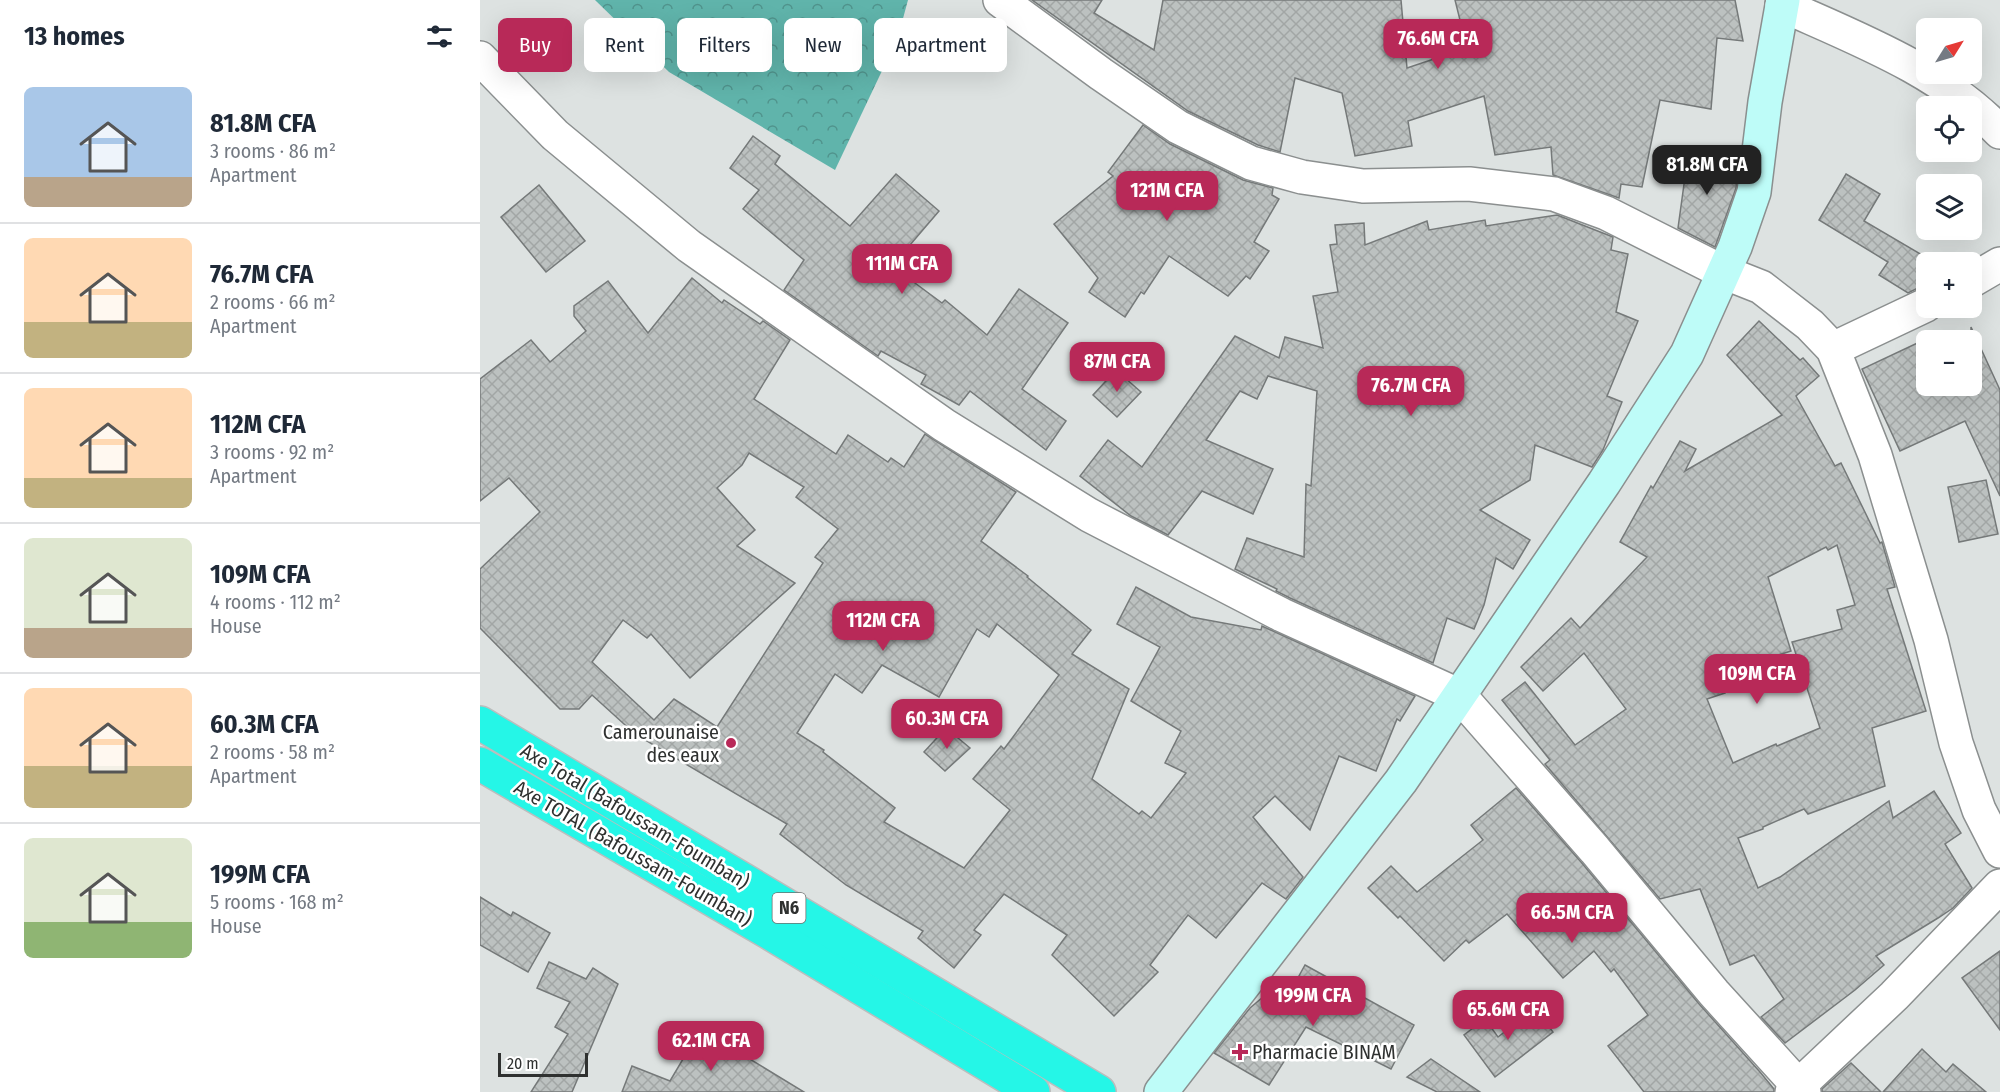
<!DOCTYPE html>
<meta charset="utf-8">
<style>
:root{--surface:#fff;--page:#f6f6f7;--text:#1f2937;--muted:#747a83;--line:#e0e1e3;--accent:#b82958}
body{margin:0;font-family:"Fira Sans Condensed",sans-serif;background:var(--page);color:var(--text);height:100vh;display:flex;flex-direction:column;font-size:22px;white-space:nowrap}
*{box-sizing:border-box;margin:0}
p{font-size:20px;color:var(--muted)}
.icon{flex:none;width:33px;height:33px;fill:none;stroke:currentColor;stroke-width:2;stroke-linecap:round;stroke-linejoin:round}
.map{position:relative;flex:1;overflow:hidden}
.details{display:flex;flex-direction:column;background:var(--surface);width:480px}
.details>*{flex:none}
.hud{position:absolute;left:18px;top:18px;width:570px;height:54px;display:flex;gap:12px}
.needle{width:39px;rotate:53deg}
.fabs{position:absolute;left:1436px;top:18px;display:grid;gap:12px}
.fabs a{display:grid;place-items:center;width:66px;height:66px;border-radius:9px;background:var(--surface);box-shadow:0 6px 24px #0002;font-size:30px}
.scale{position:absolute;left:18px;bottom:15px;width:90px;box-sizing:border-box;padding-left:6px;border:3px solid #2f3130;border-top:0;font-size:16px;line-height:21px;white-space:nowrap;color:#2f3130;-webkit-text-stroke:4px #fff;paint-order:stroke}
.price{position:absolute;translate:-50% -51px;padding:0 14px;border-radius:12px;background:var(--accent);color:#fff;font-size:20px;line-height:39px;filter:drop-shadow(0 2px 3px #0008)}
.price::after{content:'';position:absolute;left:50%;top:36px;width:18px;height:14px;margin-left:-9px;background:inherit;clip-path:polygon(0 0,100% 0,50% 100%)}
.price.active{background:#222;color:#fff}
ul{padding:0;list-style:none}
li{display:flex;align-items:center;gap:18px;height:150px;padding:0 24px}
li+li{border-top:2px solid var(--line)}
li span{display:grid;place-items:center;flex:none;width:168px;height:120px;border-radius:9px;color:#555}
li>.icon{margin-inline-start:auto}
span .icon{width:72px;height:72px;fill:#fffc;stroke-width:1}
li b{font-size:26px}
h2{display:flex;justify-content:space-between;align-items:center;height:72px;padding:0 24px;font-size:26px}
.chip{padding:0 21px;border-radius:9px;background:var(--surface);box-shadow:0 6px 24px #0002;font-size:21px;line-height:54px}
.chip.active{background:var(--accent);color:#fff}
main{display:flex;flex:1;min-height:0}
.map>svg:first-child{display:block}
.forest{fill:url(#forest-crowns)}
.building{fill:url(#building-cross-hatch);stroke:#757979;stroke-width:1.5;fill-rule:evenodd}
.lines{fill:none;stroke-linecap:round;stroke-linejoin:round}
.street-casing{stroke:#8b8f8f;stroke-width:36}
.secondary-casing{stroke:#8b8f8f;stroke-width:36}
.highway-casing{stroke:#bcbdbd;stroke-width:36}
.street{stroke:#fff;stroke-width:33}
.secondary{stroke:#befcf8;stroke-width:33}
.highway{stroke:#25f6e7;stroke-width:33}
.poi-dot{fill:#b82958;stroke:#fff;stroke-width:2}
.labels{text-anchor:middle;stroke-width:5;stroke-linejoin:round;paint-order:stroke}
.shield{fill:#fff;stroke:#6d6f6e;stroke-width:1.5}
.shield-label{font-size:18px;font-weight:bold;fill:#2f3130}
.poi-label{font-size:20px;fill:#2f3130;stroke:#fff;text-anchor:end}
.street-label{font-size:20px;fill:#2f3130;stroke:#fff}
</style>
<main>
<section class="details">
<h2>13 homes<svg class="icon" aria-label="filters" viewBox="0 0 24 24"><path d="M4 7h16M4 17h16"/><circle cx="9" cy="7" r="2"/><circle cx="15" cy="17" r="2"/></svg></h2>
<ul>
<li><span style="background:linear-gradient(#a9c7e8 75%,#b9a48a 0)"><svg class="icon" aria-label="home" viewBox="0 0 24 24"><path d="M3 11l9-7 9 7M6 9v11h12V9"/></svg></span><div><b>81.8M CFA</b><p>3 rooms · 86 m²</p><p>Apartment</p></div></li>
<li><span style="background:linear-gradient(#ffd9b3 70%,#c2b280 0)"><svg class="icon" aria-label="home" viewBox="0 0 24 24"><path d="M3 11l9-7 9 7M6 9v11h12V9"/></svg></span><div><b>76.7M CFA</b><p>2 rooms · 66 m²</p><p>Apartment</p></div></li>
<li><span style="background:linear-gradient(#ffd9b3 75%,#c2b280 0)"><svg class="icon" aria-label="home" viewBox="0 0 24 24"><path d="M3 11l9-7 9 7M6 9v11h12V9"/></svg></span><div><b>112M CFA</b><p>3 rooms · 92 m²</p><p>Apartment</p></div></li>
<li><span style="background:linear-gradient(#dfe7d0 75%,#b9a48a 0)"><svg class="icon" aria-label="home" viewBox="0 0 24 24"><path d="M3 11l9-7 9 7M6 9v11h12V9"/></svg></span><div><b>109M CFA</b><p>4 rooms · 112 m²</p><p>House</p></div></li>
<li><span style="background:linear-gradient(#ffd9b3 65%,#c2b280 0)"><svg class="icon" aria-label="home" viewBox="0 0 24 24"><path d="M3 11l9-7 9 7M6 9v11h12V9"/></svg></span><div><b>60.3M CFA</b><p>2 rooms · 58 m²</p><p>Apartment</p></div></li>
<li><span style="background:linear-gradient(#dfe7d0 70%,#8fb573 0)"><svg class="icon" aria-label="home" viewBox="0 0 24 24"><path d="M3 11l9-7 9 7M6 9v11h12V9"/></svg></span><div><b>199M CFA</b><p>5 rooms · 168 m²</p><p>House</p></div></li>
</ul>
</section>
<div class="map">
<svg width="1520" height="1092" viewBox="0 0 1520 1092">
<defs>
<pattern id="forest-crowns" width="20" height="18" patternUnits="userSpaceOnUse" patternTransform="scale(1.5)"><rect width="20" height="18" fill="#60b4ab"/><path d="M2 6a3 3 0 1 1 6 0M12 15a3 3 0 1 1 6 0" fill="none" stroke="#50938c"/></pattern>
<pattern id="building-cross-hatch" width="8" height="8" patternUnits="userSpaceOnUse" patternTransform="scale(1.5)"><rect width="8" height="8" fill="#bcc1c0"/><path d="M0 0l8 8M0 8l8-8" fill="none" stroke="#a2a6a5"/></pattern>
</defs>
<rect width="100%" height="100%" fill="#dde2e1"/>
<path class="forest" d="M 115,0 L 428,0 L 418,37 L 355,170 L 189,72 Z"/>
<g class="building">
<path d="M 552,0 L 622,0 L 614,13 L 674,50 L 683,0 L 921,0 L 927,68 L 987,48 L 975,0 L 1255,0 L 1263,41 L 1237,38 L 1231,109 L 1180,100 L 1162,187 L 1141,184 L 1139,198 L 1073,175 L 1071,147 L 1015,155 L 1004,96 L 928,121 L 932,146 L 875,156 L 862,93 L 815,78 L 800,152 L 778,145 L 708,111 Z"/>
<path d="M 663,125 L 690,144 L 763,180 L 793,188 L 792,195 L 799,199 L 774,242 L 789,251 L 770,279 L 766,276 L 748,296 L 689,256 L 664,294 L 661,292 L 645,317 L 609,292 L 618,278 L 574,224 L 633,176 L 628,172 Z"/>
<path d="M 273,136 L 300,156 L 295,164 L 370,226 L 416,174 L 459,211 L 412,266 L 462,303 L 465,300 L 507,335 L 539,289 L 588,323 L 542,389 L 586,421 L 566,450 L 490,391 L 479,405 L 441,384 L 446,375 L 401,351 L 398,356 L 304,290 L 324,260 L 263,209 L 279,190 L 250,168 Z"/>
<path d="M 1208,155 L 1259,159 L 1256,188 L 1235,247 L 1198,228 Z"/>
<path d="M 1366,174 L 1400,194 L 1384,221 L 1454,262 L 1446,262 L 1446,275 L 1438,288 L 1428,293 L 1399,275 L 1408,262 L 1339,220 Z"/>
<path d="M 59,185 L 105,241 L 66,272 L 21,217 Z"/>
<path d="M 1077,215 L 1133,237 L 1131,250 L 1148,254 L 1136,312 L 1158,321 L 1127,396 L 1142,402 L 1123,450 L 1112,467 L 1055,445 L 1050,480 L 1000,510 L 1050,540 L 1033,569 L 1016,558 L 1004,605 L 994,629 L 967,618 L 953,663 L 810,598 L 796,591 L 797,589 L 755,569 L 767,538 L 824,557 L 826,484 L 831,486 L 837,391 L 788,376 L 777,399 L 760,391 L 726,440 L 793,469 L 773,514 L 722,491 L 688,535 L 651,516 L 600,476 L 628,440 L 662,467 L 755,336 L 799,358 L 805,337 L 843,348 L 833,296 L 858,292 L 850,245 L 857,244 L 855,225 L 884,223 L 885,245 L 947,221 L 949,230 L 1005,220 L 1006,226 Z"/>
<path d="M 212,278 L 242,303 L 244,300 L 280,324 L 283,321 L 310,340 L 274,399 L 356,454 L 368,435 L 408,462 L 411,458 L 424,467 L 445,434 L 536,492 L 501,541 L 548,576 L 547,577 L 611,630 L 592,654 L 649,689 L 612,779 L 659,814 L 662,811 L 671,818 L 706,773 L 685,763 L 701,731 L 651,701 L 680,647 L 637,624 L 656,587 L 711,617 L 781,630 L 782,626 L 935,696 L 920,721 L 917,719 L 896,771 L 859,756 L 830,830 L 795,796 L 773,817 L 823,877 L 806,899 L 782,883 L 736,938 L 708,915 L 670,965 L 678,972 L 634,1016 L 572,955 L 587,935 L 524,894 L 494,930 L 501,935 L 474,968 L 438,938 L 443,931 L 366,885 L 300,834 L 307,824 L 155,734 L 112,695 L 99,709 L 80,709 L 0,628 L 0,569 L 60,512 L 29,478 L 0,501 L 0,379 L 51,340 L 70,362 L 106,331 L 94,316 L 94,306 L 128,281 L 168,333 ZM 269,453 L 324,487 L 316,497 L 358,529 L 335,557 L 343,563 L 237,727 L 194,699 L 174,720 L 112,662 L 143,620 L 167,638 L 171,634 L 210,678 L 315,583 L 257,546 L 275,530 L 237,488 L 262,465 ZM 517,624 L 579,675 L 524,749 L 521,746 L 493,779 L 530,810 L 484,868 L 404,822 L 415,808 L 343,752 L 344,750 L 317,733 L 355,674 L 382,693 L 402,665 L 459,697 L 497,629 L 509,637 Z"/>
<path d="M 1279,321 L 1320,360 L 1323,358 L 1339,376 L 1316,396 L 1355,466 L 1361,463 L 1400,543 L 1402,542 L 1415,587 L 1407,589 L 1446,711 L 1392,728 L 1405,786 L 1328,814 L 1324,809 L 1283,827 L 1283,829 L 1258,838 L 1278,888 L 1300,877 L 1409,801 L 1413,818 L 1454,791 L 1481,833 L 1465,844 L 1492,888 L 1473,908 L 1458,918 L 1396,956 L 1404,965 L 1375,990 L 1305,1043 L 1281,1017 L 1304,999 L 1274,955 L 1250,965 L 1220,889 L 1180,899 L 1065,764 L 1070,760 L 1022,700 L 1045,682 L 1095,745 L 1146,709 L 1104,653 L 1063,691 L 1041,667 L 1091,618 L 1100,628 L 1167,557 L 1140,542 L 1171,486 L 1173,488 L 1200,441 L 1216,449 L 1205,471 L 1302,415 L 1247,355 ZM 1357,545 L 1375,605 L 1357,610 L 1362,629 L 1312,642 L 1340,728 L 1297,746 L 1296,744 L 1253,763 L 1227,699 L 1245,693 L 1238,674 L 1311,651 L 1288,577 L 1346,547 L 1348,550 Z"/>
<path d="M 1491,327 L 1520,390 L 1520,496 L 1485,421 L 1420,451 L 1382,369 L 1446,339 L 1446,386 L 1491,386 Z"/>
<path d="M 636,370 L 661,392 L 637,417 L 613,395 Z"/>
<path d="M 1506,480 L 1518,534 L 1479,542 L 1468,487 Z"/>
<path d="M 466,728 L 490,748 L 465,771 L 444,752 Z"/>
<path d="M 1036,788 L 1101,862 L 1220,1005 L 1280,1072 L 1294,1089 L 1294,1092 L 1164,1092 L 1128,1046 L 1168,1015 L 1134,969 L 1131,972 L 1114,951 L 1083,978 L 1027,914 L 989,943 L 986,940 L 964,961 L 920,916 L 918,918 L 888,888 L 911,866 L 937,892 L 1003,840 L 991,825 Z"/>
<path d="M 0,897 L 31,916 L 33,912 L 70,933 L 48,972 L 0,945 Z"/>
<path d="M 1520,951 L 1520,1030 L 1482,978 Z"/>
<path d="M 69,962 L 106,979 L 113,968 L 138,984 L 92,1092 L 51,1092 L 88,1034 L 75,1027 L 90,1002 L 57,988 Z"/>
<path d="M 825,965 L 934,1025 L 911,1069 L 826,1027 L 789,1085 L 734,1053 L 770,1008 L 783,997 L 799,1012 Z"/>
<path d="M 1055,1008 L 1073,1032 L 1015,1077 L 984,1035 L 1005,1019 L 1018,1037 Z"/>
<path d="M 222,1027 L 270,1055 L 268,1058 L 324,1092 L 142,1092 L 152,1066 L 190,1081 Z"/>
<path d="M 1442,1049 L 1466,1072 L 1473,1064 L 1506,1092 L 1403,1092 Z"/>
<path d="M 951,1059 L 1000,1092 L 957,1092 L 927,1077 Z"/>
<path d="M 1371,1063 L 1401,1092 L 1342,1092 L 1342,1089 Z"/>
</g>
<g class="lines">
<defs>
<g id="street">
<path d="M 520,0 L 621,74 L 698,127 L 771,163 L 822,177 L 883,186 L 989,184 L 1074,194 L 1126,213 L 1243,272 L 1281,287 L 1330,325 L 1353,349 L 1395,455 L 1451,640 L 1476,743 L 1499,810 L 1520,851"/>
<path d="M 1302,5 C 1380,40 1460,70 1520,132"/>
<path d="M 0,58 L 75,135 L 209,246 L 464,425 L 609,515 L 802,615 L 980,696 L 1115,850 L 1234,993 L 1324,1092"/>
<path d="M 1491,281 L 1520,264"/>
<path d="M 1353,349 L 1446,305"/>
<path d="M 1312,1092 L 1414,996 L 1520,886"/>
</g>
<path id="secondary" d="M 681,1092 L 921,781 L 1124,483 L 1207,354 L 1255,247 L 1274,192 L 1285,102 L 1303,0"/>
<g id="highway">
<path d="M 0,723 L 619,1092"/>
<path d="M 0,764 L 290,933 L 553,1092"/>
</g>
</defs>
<use href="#street" class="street-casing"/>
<use href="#secondary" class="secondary-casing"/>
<use href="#highway" class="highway-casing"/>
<use href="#street" class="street"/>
<use href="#secondary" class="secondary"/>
<use href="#highway" class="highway"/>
</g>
<g class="poi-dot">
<circle cx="251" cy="743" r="6"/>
<path d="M757 1043h6v6h6v6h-6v6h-6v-6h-6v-6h6z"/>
</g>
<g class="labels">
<rect class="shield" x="292.5" y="893" width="33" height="30" rx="4.5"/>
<g class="shield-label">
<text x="309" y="914">N6</text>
</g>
<g class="poi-label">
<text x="239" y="739">Camerounaise<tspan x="239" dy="23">des eaux</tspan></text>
<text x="772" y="1059" text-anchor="start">Pharmacie BINAM</text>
</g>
<g class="street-label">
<text transform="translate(155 816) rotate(31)" y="7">Axe Total (Bafoussam-Foumban)</text>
<text transform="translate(153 853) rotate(30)" y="7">Axe TOTAL (Bafoussam-Foumban)</text>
</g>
</g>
</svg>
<div class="fabs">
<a><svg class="needle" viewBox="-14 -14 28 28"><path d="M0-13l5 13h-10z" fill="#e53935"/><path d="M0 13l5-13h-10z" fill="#747a83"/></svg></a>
<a><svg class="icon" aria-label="locate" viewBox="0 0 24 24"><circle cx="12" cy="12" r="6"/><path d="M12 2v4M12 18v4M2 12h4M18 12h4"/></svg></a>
<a><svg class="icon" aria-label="layers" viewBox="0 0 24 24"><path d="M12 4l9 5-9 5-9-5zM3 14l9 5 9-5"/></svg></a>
<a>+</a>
<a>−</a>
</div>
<div class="scale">20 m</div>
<b class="price" style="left:958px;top:70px">76.6M CFA</b>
<b class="price active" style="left:1227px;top:196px">81.8M CFA</b>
<b class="price" style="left:687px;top:222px">121M CFA</b>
<b class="price" style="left:422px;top:295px">111M CFA</b>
<b class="price" style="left:637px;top:393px">87M CFA</b>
<b class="price" style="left:931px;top:417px">76.7M CFA</b>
<b class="price" style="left:403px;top:652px">112M CFA</b>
<b class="price" style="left:1277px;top:705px">109M CFA</b>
<b class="price" style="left:467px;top:750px">60.3M CFA</b>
<b class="price" style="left:1092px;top:944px">66.5M CFA</b>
<b class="price" style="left:833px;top:1027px">199M CFA</b>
<b class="price" style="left:1028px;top:1041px">65.6M CFA</b>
<b class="price" style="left:231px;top:1072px">62.1M CFA</b>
<div class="hud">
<a class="chip active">Buy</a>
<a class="chip">Rent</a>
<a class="chip">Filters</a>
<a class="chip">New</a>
<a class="chip">Apartment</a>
</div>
</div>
</main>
